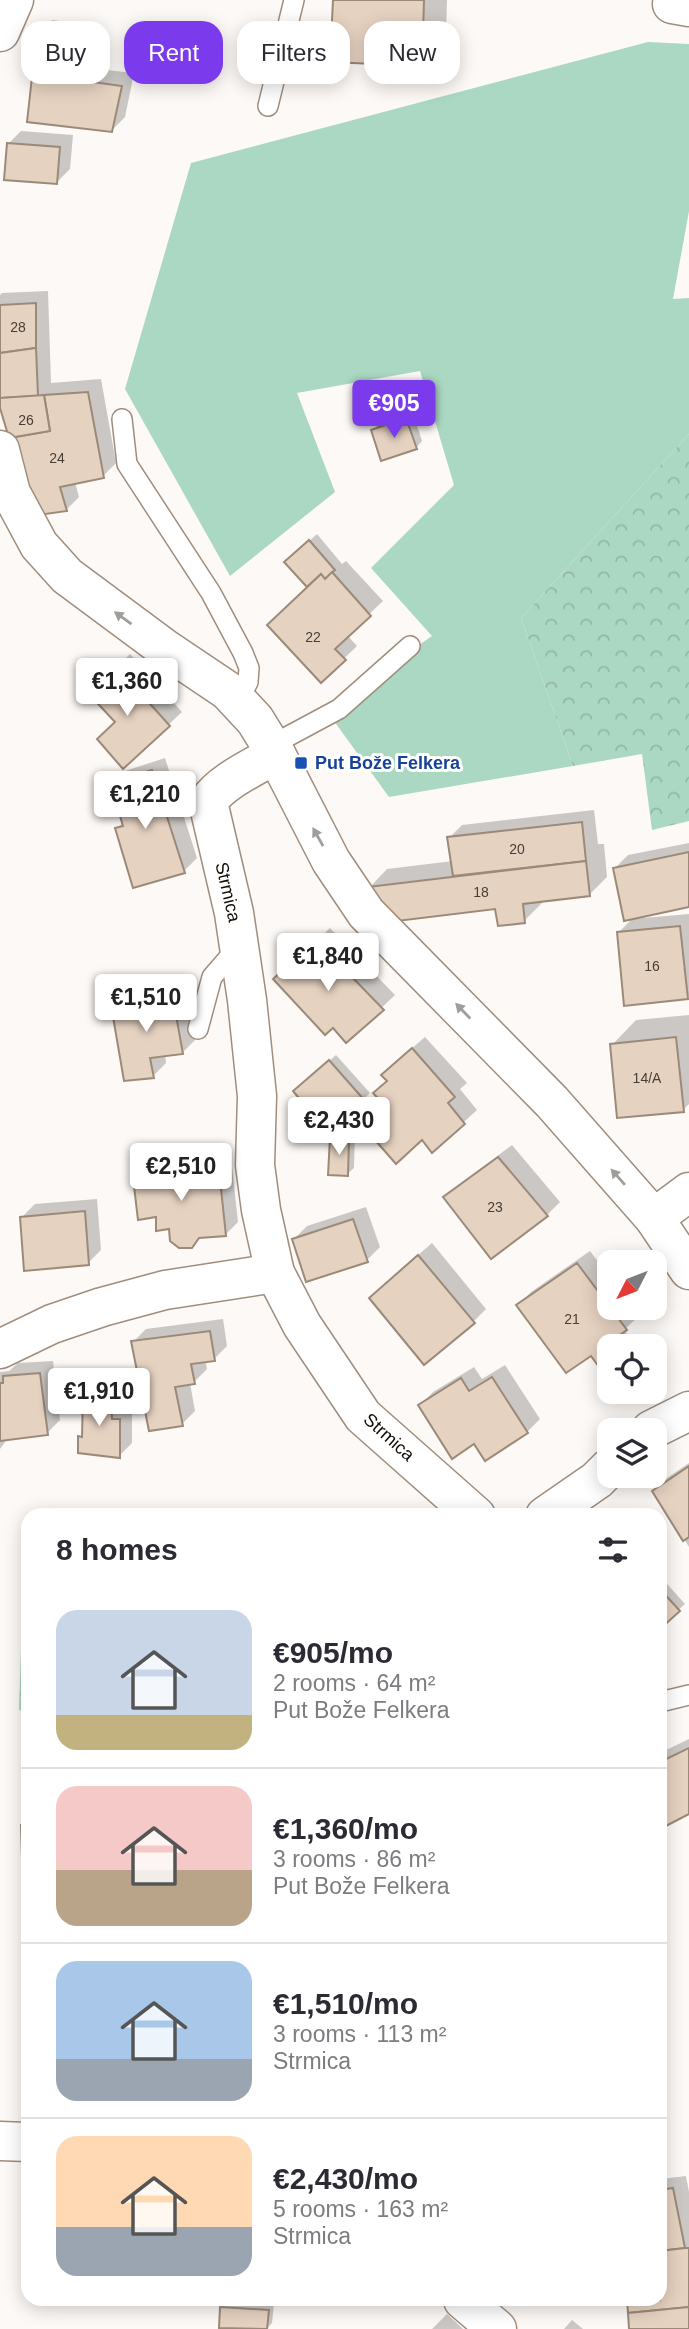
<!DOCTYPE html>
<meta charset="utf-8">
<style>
:root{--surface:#fff;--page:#f2f2f3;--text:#2b2b33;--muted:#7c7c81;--line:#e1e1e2;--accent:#7c3aed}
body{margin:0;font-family:Helvetica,sans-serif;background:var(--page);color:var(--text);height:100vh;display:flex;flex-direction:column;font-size:26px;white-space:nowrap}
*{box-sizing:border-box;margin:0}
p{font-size:23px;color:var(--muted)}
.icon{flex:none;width:38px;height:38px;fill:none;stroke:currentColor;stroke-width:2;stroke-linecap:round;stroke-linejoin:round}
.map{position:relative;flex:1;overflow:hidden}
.sheet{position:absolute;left:21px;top:1508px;width:646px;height:798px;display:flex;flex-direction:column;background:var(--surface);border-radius:21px;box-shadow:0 4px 18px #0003}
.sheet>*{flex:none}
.guide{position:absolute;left:21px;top:21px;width:648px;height:63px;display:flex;gap:14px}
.needle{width:46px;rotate:228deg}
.buttons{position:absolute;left:597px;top:1250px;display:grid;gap:14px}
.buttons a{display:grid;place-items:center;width:70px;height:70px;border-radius:14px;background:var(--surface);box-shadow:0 4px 18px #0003;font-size:35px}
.price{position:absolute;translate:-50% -60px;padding:0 16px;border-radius:7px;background:#fff;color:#222;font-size:23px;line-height:46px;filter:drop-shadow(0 2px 4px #0008)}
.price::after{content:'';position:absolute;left:50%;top:42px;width:21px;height:16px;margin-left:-10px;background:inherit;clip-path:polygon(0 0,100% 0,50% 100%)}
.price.on{background:var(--accent);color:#fff}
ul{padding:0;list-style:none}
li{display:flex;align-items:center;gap:21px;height:175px;padding:0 35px}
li+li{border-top:2px solid var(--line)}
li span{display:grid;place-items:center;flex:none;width:196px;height:140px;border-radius:21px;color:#555}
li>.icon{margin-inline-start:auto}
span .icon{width:84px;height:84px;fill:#fffc;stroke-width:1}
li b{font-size:30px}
h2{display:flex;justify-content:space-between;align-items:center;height:84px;padding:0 35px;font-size:30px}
.tag{padding:0 24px;border-radius:21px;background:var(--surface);box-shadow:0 4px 18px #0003;font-size:24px;line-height:63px}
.tag.on{background:var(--accent);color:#fff}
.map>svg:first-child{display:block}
.green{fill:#abd8c2}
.forest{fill:url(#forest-crowns)}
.shadow{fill:#0003}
.building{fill:#e6d2c1;stroke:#9c8a79;stroke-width:2}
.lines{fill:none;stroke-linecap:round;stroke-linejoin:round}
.lane-casing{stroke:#a08d7d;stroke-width:22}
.street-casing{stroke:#a08d7d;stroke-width:41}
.lane{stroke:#fff;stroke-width:19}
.street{stroke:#fff;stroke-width:38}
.oneway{fill:#a09e9b}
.transit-dot{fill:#1a4fb4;stroke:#fff;stroke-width:2.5}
.labels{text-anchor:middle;stroke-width:6;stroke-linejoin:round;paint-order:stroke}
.number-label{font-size:14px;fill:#473e35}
.transit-label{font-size:18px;font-weight:bold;fill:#164399;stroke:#fff;text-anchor:start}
.street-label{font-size:18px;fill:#120c06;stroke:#fff}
</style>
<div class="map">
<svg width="689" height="2329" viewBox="0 0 689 2329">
<defs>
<pattern id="forest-crowns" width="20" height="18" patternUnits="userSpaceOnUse" patternTransform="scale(1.75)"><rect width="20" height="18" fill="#abd8c2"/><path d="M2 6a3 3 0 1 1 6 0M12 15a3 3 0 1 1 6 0" fill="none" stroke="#92b8a5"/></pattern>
</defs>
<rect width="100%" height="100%" fill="#fdf9f6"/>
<path class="green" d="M 648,42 L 689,44 L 689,211 L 673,299 L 689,298 L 689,434 L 521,618 L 573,766 L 389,797 L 326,710 L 432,636 L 371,568 L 454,485 L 420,371 L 297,393 L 335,492 L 230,576 L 125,389 L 191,163 Z"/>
<g class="forest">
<path d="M 689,434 L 689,821 L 652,830 L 642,754 L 573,766 L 521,618 Z"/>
<path d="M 25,1530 L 28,1530 L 28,1712 L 19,1710 Z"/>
</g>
<g class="shadow">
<path d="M 335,0 L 447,0 L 446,40 L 421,65 Z"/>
<path d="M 52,20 L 104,27 L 97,69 L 134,73 L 125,117 L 112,130 L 39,33 Z"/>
<path d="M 21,131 L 73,135 L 70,169 L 57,182 L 8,144 Z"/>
<path d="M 48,291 L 51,383 L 101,379 L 116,463 L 103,476 L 75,482 L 79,497 L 66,510 L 0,402 L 0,295 L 2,293 Z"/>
<path d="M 413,413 L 422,441 L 416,448 L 373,431 L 379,424 Z"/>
<path d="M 317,534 L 342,564 L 346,561 L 383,601 L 347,635 L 357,646 L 321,681 L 309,587 L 287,562 Z"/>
<path d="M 130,654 L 182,712 L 123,767 L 117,722 L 90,693 Z"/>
<path d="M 165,758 L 197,858 L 184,871 L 117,828 L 124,822 L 112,784 L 125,771 Z"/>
<path d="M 594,810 L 598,844 L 604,844 L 607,877 L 589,895 L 542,900 L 542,903 L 524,921 L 496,907 L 370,887 L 387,869 L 453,861 L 449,838 L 462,825 Z"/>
<path d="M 689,843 L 689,906 L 615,868 L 628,855 Z"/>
<path d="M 689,914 L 689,996 L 687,998 L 618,933 L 632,919 Z"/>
<path d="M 330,928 L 395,995 L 346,1041 L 289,966 Z"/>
<path d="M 185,981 L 196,1039 L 183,1052 L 165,1054 L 166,1063 L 153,1076 L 113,1006 L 126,993 Z"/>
<path d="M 689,1015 L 689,1104 L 683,1110 L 612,1045 L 636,1020 Z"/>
<path d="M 425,1037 L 467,1083 L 460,1089 L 477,1110 L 433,1150 L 386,1105 L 388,1081 L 396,1062 Z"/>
<path d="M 336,1055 L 370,1093 L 363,1100 L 302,1085 Z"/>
<path d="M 339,1132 L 355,1133 L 354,1168 L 347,1174 L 332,1139 Z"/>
<path d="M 512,1145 L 560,1202 L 547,1215 L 445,1198 L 458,1185 Z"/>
<path d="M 180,1150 L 182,1166 L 231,1158 L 238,1222 L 225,1235 L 171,1227 L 157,1215 L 134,1169 L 147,1156 Z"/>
<path d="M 97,1199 L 101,1250 L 88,1263 L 22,1217 L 35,1204 Z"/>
<path d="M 366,1207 L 380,1247 L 367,1260 L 294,1239 L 307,1226 Z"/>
<path d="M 432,1243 L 486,1309 L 473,1322 L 384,1285 Z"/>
<path d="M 590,1251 L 609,1276 L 609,1307 L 632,1307 L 639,1316 L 624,1330 L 636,1346 L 609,1346 L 609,1378 L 591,1354 L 518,1305 L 531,1292 Z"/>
<path d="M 223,1319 L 227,1346 L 214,1359 L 205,1360 L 207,1369 L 194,1382 L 190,1383 L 195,1411 L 182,1424 L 133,1342 L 146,1329 Z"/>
<path d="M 53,1361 L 60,1420 L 47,1433 L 8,1438 L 0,1449 L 0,1372 L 9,1371 L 18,1363 Z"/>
<path d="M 505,1365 L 540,1419 L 527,1432 L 475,1442 L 420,1405 L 433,1392 L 474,1367 L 482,1379 Z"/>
<path d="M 97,1383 L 123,1383 L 124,1406 L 132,1407 L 132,1443 L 119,1456 L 80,1437 L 84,1433 L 84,1396 Z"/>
<path d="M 689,1463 L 689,1547 L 654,1491 L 667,1478 Z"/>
<path d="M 660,1576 L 685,1604 L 660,1626 Z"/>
<path d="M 689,1739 L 689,1812 L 660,1827 L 660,1753 Z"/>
<path d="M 686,2176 L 689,2192 L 689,2329 L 633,2329 L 630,2300 L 660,2300 L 660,2179 Z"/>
<path d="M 228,2301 L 274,2304 L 272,2323 L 267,2329 L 221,2329 L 223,2326 L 222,2308 Z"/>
<path d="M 447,2314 L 463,2329 L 432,2329 Z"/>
<path d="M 572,2320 L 583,2329 L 564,2329 Z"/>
</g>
<g class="building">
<path d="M 333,0 L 424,0 L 422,66 L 330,62 Z"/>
<path d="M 37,32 L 92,39 L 85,81 L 122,86 L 112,132 L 27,122 Z"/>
<path d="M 7,143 L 60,147 L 57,184 L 4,180 Z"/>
<path d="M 36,303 L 36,348 L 0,353 L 0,305 Z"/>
<path d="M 36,348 L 38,396 L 0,398 L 0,353 Z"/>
<path d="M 88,392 L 104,478 L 60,487 L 67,511 L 31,516 L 9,438 L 50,431 L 44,395 Z"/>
<path d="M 44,395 L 50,431 L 9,438 L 0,408 L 0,398 Z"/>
<path d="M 406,418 L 417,449 L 381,461 L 371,430 Z"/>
<path d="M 309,540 L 335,570 L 325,579 L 321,574 L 307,587 L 284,562 Z"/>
<path d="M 332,572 L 371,616 L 335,649 L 346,660 L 321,683 L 267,625 L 321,574 L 325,579 Z"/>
<path d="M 116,666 L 170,726 L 123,769 L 97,739 L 115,722 L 88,693 Z"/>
<path d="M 152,770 L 185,873 L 133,888 L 115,828 L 123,826 L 110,783 Z"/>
<path d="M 582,822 L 586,861 L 453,876 L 447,837 Z"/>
<path d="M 689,852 L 689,907 L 624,921 L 613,868 Z"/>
<path d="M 586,861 L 590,896 L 523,904 L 525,923 L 498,926 L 495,909 L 397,921 L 368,887 Z"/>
<path d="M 680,926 L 688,999 L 624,1006 L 617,932 Z"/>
<path d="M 316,940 L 384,1010 L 346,1043 L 333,1028 L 325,1035 L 273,979 Z"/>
<path d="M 172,993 L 183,1054 L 150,1058 L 154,1078 L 124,1081 L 111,1005 Z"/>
<path d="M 676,1037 L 684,1112 L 617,1118 L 610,1044 Z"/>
<path d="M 412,1048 L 455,1097 L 448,1103 L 465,1124 L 432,1153 L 422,1140 L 396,1164 L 362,1125 L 385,1106 L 373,1093 L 387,1081 L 381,1075 Z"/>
<path d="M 329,1060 L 365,1101 L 328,1133 L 293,1091 Z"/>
<path d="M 330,1138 L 349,1138 L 348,1176 L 328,1175 Z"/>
<path d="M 498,1157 L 548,1216 L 491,1259 L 443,1197 Z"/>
<path d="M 168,1162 L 170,1178 L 219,1170 L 226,1236 L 199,1238 L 192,1248 L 179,1248 L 170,1241 L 169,1229 L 156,1231 L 156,1217 L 138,1220 L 132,1169 Z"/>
<path d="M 85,1211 L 89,1265 L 24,1271 L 20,1217 Z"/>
<path d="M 353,1219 L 368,1262 L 306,1282 L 292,1239 Z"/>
<path d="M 418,1255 L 475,1323 L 424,1365 L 369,1298 Z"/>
<path d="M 577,1263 L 627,1330 L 611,1341 L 614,1346 L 609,1346 L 609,1381 L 591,1356 L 566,1373 L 516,1305 Z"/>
<path d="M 210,1331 L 215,1361 L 191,1364 L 195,1384 L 175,1387 L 183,1426 L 149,1431 L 131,1341 Z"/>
<path d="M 40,1373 L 48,1435 L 0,1441 L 0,1383 L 3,1383 L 3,1376 Z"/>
<path d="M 492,1377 L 528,1433 L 485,1461 L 474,1444 L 452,1459 L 418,1405 L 461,1378 L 469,1391 Z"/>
<path d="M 111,1395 L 112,1419 L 120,1419 L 120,1458 L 78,1453 L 78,1436 L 82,1437 L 83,1396 Z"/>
<path d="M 689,1466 L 689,1537 L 683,1541 L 652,1491 Z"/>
<path d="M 660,1589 L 680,1611 L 660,1629 Z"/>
<path d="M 689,1748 L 689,1814 L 660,1829 L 660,1762 Z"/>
<path d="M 21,1825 L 28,1825 L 28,1891 L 23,1891 Z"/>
<path d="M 673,2188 L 685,2248 L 660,2251 L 660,2190 Z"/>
<path d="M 685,2248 L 689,2248 L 689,2307 L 628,2313 L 627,2300 L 660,2300 L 660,2251 Z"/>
<path d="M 220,2307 L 269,2310 L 267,2329 L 219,2328 Z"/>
<path d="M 689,2307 L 689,2329 L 629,2329 L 628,2313 Z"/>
</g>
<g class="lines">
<defs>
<g id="lane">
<path d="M 268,106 L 294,0"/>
<path d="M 122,419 L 127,464 L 211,593 L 243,653 L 249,668 L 248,682 L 238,701"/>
<path d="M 270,746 L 339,709 L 410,646"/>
<path d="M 198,1029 L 212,977 L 238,947"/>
<path d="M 660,1702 L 689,1695"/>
</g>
<g id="street">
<path d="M 672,4 L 689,7"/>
<path d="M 0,32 L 14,0"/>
<path d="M 0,450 L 11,493 L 39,545 L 67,576 L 164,648 L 228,691 L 255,720 L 276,754 L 331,861 L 366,913 L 552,1102 L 654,1218 L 689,1270"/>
<path d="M 276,754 C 256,766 220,782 208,802 L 234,913 L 247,1000 L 257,1096 L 255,1165 L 261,1210 L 275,1273 L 302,1325 L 363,1416 L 476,1516"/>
<path d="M 654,1218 L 689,1192"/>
<path d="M 0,1349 L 52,1324 L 102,1307 L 165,1290 L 275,1273"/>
<path d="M 651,1430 L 689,1411"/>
<path d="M 545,1516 L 597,1480 L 609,1468"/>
<path d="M 0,2141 L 28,2142"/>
<path d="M 463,2300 L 497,2329"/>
</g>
</defs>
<use href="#lane" class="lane-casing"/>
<use href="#street" class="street-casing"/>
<use href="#lane" class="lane"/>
<use href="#street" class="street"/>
</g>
<defs><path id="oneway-solid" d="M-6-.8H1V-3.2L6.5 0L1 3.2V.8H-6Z" transform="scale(1.75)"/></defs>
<g class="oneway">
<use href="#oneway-solid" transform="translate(123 618) rotate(-144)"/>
<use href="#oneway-solid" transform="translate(318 837) rotate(-119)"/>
<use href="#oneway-solid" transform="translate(463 1011) rotate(-134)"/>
<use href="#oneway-solid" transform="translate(618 1177) rotate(-131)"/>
</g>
<rect class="transit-dot" x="294" y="756" width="14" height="14" rx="3.5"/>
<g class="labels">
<g class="number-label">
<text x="18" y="332">28</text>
<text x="26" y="425">26</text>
<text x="57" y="463">24</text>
<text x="313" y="642">22</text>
<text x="517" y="854">20</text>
<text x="481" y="897">18</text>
<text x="652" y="971">16</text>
<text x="647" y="1083">14/A</text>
<text x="495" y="1212">23</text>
<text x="572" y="1324">21</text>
</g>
<g class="transit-label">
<text x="315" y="769">Put Bože Felkera</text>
</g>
<g class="street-label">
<text transform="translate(228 892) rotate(77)" y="6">Strmica</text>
<text transform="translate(389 1437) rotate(42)" y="6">Strmica</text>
</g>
</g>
</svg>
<div class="buttons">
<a><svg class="needle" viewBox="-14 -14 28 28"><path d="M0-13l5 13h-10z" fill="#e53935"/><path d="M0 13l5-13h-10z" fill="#7c7c81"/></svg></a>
<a><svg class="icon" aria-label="locate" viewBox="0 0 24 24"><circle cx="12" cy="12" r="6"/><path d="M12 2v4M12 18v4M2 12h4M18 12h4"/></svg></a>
<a><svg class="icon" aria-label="layers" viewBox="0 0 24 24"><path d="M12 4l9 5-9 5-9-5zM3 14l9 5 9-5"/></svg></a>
</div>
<b class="price on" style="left:394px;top:440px">€905</b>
<b class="price" style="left:127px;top:718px">€1,360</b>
<b class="price" style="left:145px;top:831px">€1,210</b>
<b class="price" style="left:328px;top:993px">€1,840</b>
<b class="price" style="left:146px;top:1034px">€1,510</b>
<b class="price" style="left:339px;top:1157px">€2,430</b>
<b class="price" style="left:181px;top:1203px">€2,510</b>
<b class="price" style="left:99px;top:1428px">€1,910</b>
<div class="guide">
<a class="tag">Buy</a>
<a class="tag on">Rent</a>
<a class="tag">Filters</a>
<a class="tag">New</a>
</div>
<section class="sheet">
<h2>8 homes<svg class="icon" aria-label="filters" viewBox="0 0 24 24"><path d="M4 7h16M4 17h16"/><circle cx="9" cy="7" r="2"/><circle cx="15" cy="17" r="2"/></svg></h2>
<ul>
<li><span style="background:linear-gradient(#c9d6e8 75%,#c2b280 0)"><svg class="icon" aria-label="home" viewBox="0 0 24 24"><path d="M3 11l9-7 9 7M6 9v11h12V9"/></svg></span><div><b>€905/mo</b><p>2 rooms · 64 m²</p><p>Put Bože Felkera</p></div></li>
<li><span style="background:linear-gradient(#f6c9c9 60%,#b9a48a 0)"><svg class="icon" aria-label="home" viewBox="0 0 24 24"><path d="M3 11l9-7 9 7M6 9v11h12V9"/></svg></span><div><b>€1,360/mo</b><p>3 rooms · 86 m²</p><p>Put Bože Felkera</p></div></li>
<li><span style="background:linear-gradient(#a9c7e8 70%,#9aa5b1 0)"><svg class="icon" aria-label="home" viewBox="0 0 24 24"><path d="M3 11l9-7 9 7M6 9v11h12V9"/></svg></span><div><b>€1,510/mo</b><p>3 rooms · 113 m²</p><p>Strmica</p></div></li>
<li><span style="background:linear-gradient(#ffd9b3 65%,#9aa5b1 0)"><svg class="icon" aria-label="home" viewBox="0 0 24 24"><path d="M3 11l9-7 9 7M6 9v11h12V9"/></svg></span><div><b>€2,430/mo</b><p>5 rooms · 163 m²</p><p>Strmica</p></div></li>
</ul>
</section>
</div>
